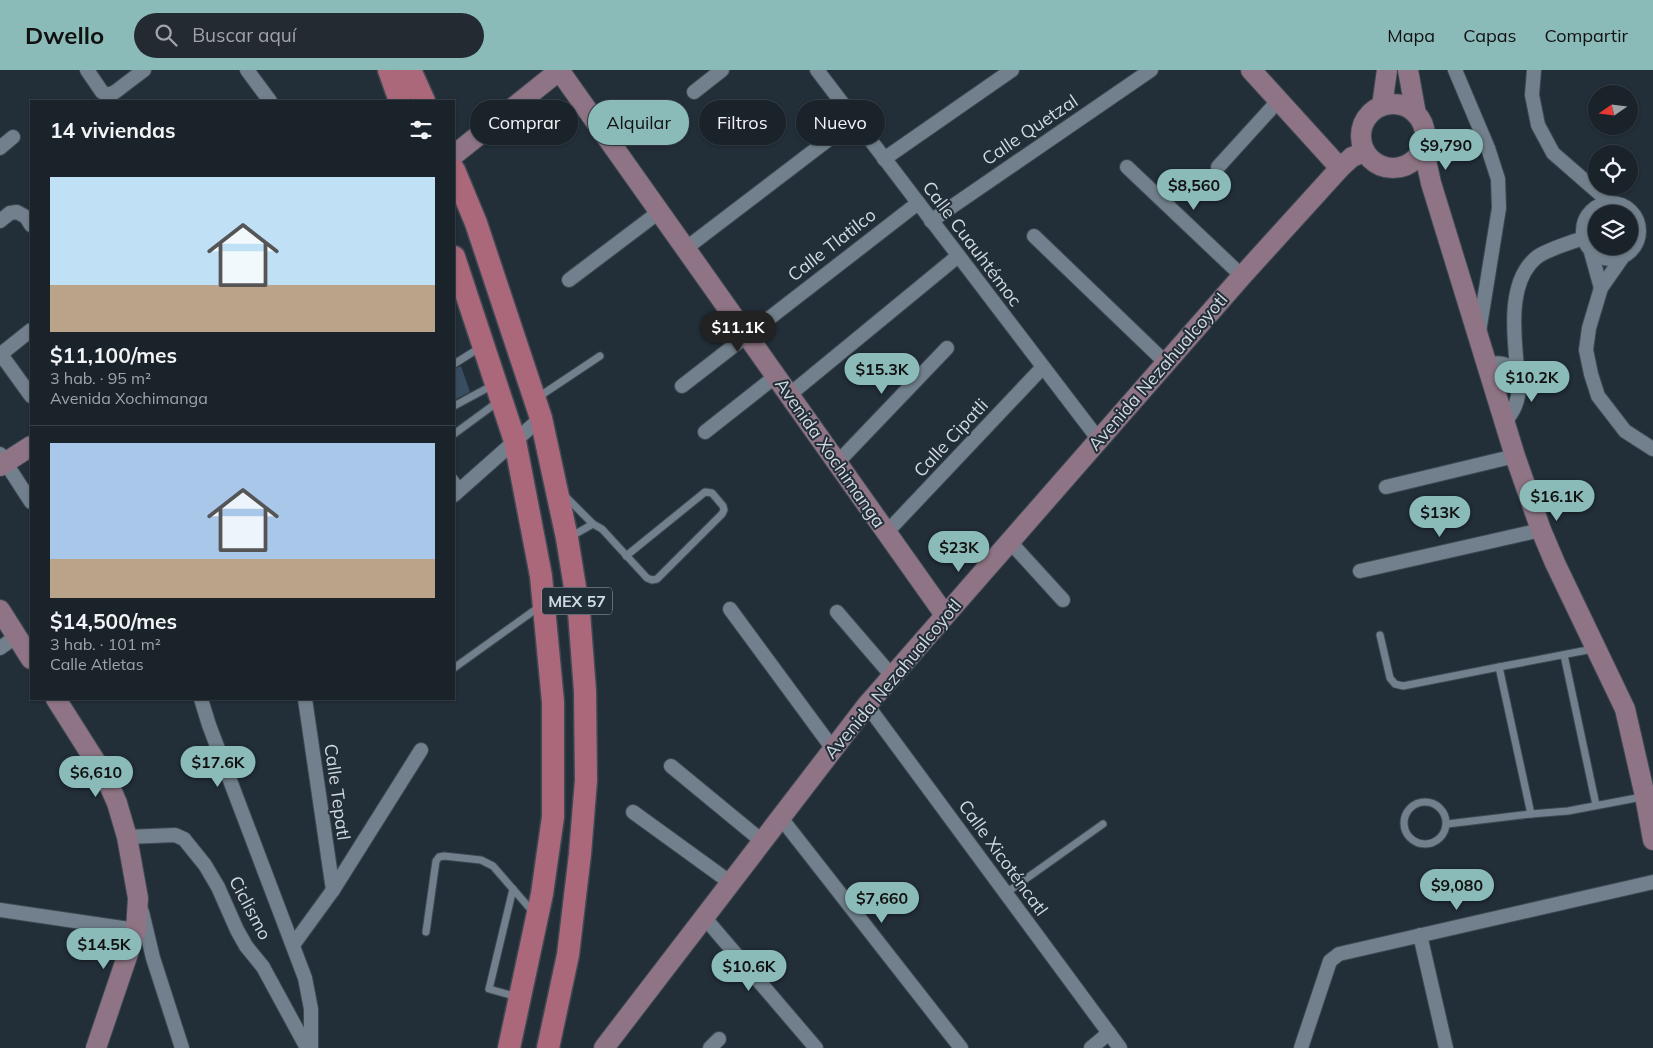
<!DOCTYPE html>
<html lang="es">
<meta charset="utf-8">
<style>
:root{--surface:#1a222a;--page:#232a32;--text:#f1f3f6;--muted:#9fa4a8;--line:#383f47;--accent:#8bbbb9}
body{margin:0;font-family:Mulish,sans-serif;background:var(--page);color:var(--text);height:100vh;display:flex;flex-direction:column;font-size:19px;white-space:nowrap}
*{box-sizing:border-box;margin:0}
p{font-size:16px;color:var(--muted)}
.icon{flex:none;width:28px;height:28px;fill:none;stroke:currentColor;stroke-width:2;stroke-linecap:round;stroke-linejoin:round}
.map{position:relative;flex:1;overflow:hidden}
.details{position:absolute;left:30px;top:30px;width:425px;height:600px;display:flex;flex-direction:column;background:var(--surface);border-radius:0px;box-shadow:0 1px 4px #0004,0 0 0 1px var(--line)}
.details>*{flex:none}
.top-card{position:absolute;left:470px;top:30px;width:475px;height:45px;display:flex;gap:10px}
.needle{width:32px;rotate:256deg}
.buttons{position:absolute;left:1588px;top:15px;display:grid;gap:10px}
.buttons a{display:grid;place-items:center;width:50px;height:50px;border-radius:50%;background:var(--surface);box-shadow:0 1px 4px #0004,0 0 0 1px var(--line);font-size:25px}
.price{position:absolute;translate:-50% -42px;padding:0 11px;border-radius:18px;background:var(--accent);color:#111;font-size:16px;line-height:32px;filter:drop-shadow(0 1px 2px #0008)}
.price::after{content:'';position:absolute;left:50%;top:30px;width:15px;height:11px;margin-left:-8px;background:inherit;clip-path:polygon(0 0,100% 0,50% 100%)}
.price.current{background:#222;color:#fff}
ul{padding:0;list-style:none}
li{display:grid;align-content:center;gap:10px;height:265px;padding:0 20px}
li+li{border-top:1px solid var(--line)}
li span{display:grid;place-items:center;height:155px;border-radius:0px;color:#555}
li>.icon{margin-inline-start:auto}
span .icon{width:90px;height:90px;fill:#fffc;stroke-width:1}
li b{font-size:21px}
h2{display:flex;justify-content:space-between;align-items:center;height:60px;padding:0 20px;font-size:21px}
.tag{padding:0 18px;border-radius:22px;background:var(--surface);box-shadow:0 1px 4px #0004,0 0 0 1px var(--line);font-size:18px;line-height:45px}
.tag.current{background:var(--accent);color:#111}
header{display:flex;align-items:center;gap:30px;box-sizing:border-box;height:70px;padding:0 25px;background:var(--accent);color:#111}
header strong{font-size:24px}
nav{display:flex;gap:28px;margin-inline-start:auto;font-size:18px}
.search{width:350px;height:45px;background:var(--page);display:flex;align-items:center;gap:12px;box-sizing:border-box;padding:0 18px;border-radius:28px;color:var(--muted);font-size:19px}
.map>svg:first-child{display:block}
.building{fill:#384e60}
.lines{fill:none;stroke-linecap:round;stroke-linejoin:round}
.lane-casing{stroke:#3e4952;stroke-width:9}
.street-casing{stroke:#3e4952;stroke-width:16}
.secondary-casing{stroke:#3e4952;stroke-width:22}
.primary-casing{stroke:#3e4952;stroke-width:25}
.lane{stroke:#71808c;stroke-width:7}
.street{stroke:#71808c;stroke-width:14}
.secondary{stroke:#8e7484;stroke-width:20}
.primary{stroke:#ab687b;stroke-width:22}
.labels{text-anchor:middle;stroke-width:4;stroke-linejoin:round;paint-order:stroke}
.shield{fill:#222e38;stroke:#9ca6ae;stroke-width:1}
.shield-label{font-size:16px;font-weight:bold;fill:#d1d9e0}
.street-label{font-size:18px;fill:#d1d9e0;stroke:#222e38}
</style>
<header>
<strong>Dwello</strong>
<div class="search"><svg class="icon" aria-label="search" viewBox="0 0 24 24"><circle cx="10" cy="10" r="6"/><path d="M15 15l6 6"/></svg>Buscar aquí</div>
<nav><a>Mapa</a><a>Capas</a><a>Compartir</a></nav>
</header>
<div class="map">
<svg width="1653" height="978" viewBox="0 0 1653 978">
<rect width="100%" height="100%" fill="#222e38"/>
<path class="building" d="M 461,296 L 470,322 L 454,330 L 454,299 Z"/>
<g class="lines">
<defs>
<g id="lane">
<path d="M 454,294 L 481,277"/>
<path d="M 537,328 L 600,286"/>
<path d="M 454,336 L 493,315"/>
<path d="M 454,364 L 499,331"/>
<path d="M 454,408 L 461,418"/>
<path d="M 564,425 L 593,454 L 602,459 L 647,508 L 652,510 L 657,509 L 722,444 L 724,440 L 723,436 L 712,423 L 705,422 L 626,486"/>
<path d="M 570,467 L 593,454"/>
<path d="M 1380,565 L 1390,608 L 1395,614 L 1403,616 L 1499,597 L 1531,744 L 1568,741 L 1642,727"/>
<path d="M 1564,585 L 1596,735"/>
<path d="M 1499,597 L 1593,579"/>
<path d="M 454,598 L 539,537"/>
<circle cx="1425" cy="753" r="21"/>
<path d="M 1447,754 L 1531,744"/>
<path d="M 513,819 L 489,919 L 518,927"/>
<path d="M 1006,823 L 1103,754"/>
<path d="M 426,862 L 436,791 L 439,787 L 444,786 L 481,790 L 493,796 L 533,842"/>
</g>
<g id="street">
<path d="M 87,0 L 102,22 L 108,25 L 115,22 L 144,0"/>
<path d="M 247,0 L 270,31"/>
<path d="M 817,0 L 1099,370"/>
<path d="M 1455,0 L 1488,78 L 1498,109 L 1499,138 L 1479,262"/>
<path d="M 1534,0 L 1532,25 L 1538,55 L 1553,83 L 1608,131"/>
<path d="M 694,22 L 722,0"/>
<path d="M 0,78 L 13,67"/>
<path d="M 884,89 L 1012,0"/>
<path d="M 1127,97 L 1242,206"/>
<path d="M 1218,97 L 1279,30"/>
<circle cx="1611" cy="161" r="28"/>
<path d="M 0,151 L 10,143 L 17,142 L 26,147 L 31,155"/>
<path d="M 931,151 L 1151,0"/>
<path d="M 1034,166 L 1166,293"/>
<path d="M 685,179 L 854,50"/>
<path d="M 1591,182 L 1601,218"/>
<path d="M 1622,188 L 1601,218 L 1589,258 L 1586,280 L 1591,304 L 1598,326 L 1625,361 L 1653,379"/>
<path d="M 569,210 L 659,142"/>
<path d="M 0,283 L 31,326"/>
<path d="M 1,284 L 31,260"/>
<path d="M 1487,295 C 1500,291 1507,294 1518,302"/>
<path d="M 682,316 L 918,133"/>
<path d="M 789,325 L 958,186"/>
<path d="M 1505,352 C 1514,341 1518,332 1519,318 C 1516,279 1503,214 1537,187 C 1548,179 1570,173 1583,168"/>
<path d="M 705,362 L 776,306"/>
<path d="M 0,384 L 31,432"/>
<path d="M 837,393 L 947,278"/>
<path d="M 1386,417 L 1515,386"/>
<path d="M 454,425 L 541,348"/>
<path d="M 886,463 L 1042,298"/>
<path d="M 1011,473 L 1063,530"/>
<path d="M 1360,501 L 1541,460"/>
<path d="M 730,539 L 833,679"/>
<path d="M 837,542 L 892,606"/>
<path d="M 0,578 L 17,566"/>
<path d="M 201,629 L 209,655 L 305,908 L 311,939 L 311,978"/>
<path d="M 305,629 L 333,820"/>
<path d="M 867,635 L 1120,978"/>
<path d="M 671,696 L 762,771"/>
<path d="M 633,742 L 731,813"/>
<path d="M 781,748 L 961,978"/>
<path d="M 127,767 L 175,765 L 184,769 L 205,795 L 218,817 L 237,860 L 246,876 L 263,897 L 307,978"/>
<path d="M 0,840 L 136,860"/>
<path d="M 142,842 L 153,888 L 182,978"/>
<path d="M 704,847 L 816,978"/>
<path d="M 1420,865 L 1446,978"/>
<path d="M 293,875 L 333,820 L 421,680"/>
<path d="M 710,978 L 719,969"/>
<path d="M 1091,978 L 1109,963"/>
<path d="M 1301,978 L 1330,891 L 1339,884 L 1653,812"/>
</g>
<g id="secondary">
<path d="M 559,0 L 945,545"/>
<path d="M 1251,0 L 1340,98"/>
<path d="M 1408,0 L 1416,44"/>
<circle cx="1393" cy="66" r="32"/>
<path d="M 1382,36 L 1387,0"/>
<path d="M 1425,71 L 1427,95 L 1431,113 L 1515,386 L 1541,460 L 1555,493 L 1625,639 L 1645,726 L 1653,770"/>
<path d="M 454,85 L 560,0"/>
<path d="M 0,396 L 31,376"/>
<path d="M 0,540 L 31,589"/>
<path d="M 56,629 L 106,708 L 117,733 L 127,767 L 138,828 L 136,860 L 96,978"/>
<path d="M 604,978 L 867,635 L 1242,206 L 1340,98 L 1352,87 L 1365,82"/>
</g>
<g id="primary">
<path d="M 389,0 L 400,31"/>
<path d="M 410,0 L 424,31"/>
<path d="M 454,100 L 476,153 L 541,348 L 567,468 L 579,542 L 585,621 L 586,710 L 580,784 L 568,885 L 548,978"/>
<path d="M 454,187 L 515,371 L 541,506 L 553,632 L 553,747 L 542,824 L 509,978"/>
</g>
</defs>
<use href="#lane" class="lane-casing"/>
<use href="#street" class="street-casing"/>
<use href="#secondary" class="secondary-casing"/>
<use href="#primary" class="primary-casing"/>
<use href="#lane" class="lane"/>
<use href="#street" class="street"/>
<use href="#secondary" class="secondary"/>
<use href="#primary" class="primary"/>
</g>
<g class="labels">
<rect class="shield" x="542" y="517.5" width="70" height="27" rx="4"/>
<g class="shield-label">
<text x="577" y="537">MEX 57</text>
</g>
<g class="street-label">
<text transform="translate(1030 60) rotate(-34)" y="6">Calle Quetzal</text>
<text transform="translate(972 174) rotate(53)" y="6">Calle Cuauhtémoc</text>
<text transform="translate(832 175) rotate(-38)" y="6">Calle Tlatilco</text>
<text transform="translate(1158 302) rotate(-49)" y="6">Avenida Nezahualcoyotl</text>
<text transform="translate(951 368) rotate(-47)" y="6">Calle Cipatli</text>
<text transform="translate(830 383) rotate(55)" y="6">Avenida Xochimanga</text>
<text transform="translate(893 609) rotate(-50)" y="6">Avenida Nezahualcoyotl</text>
<text transform="translate(337 722) rotate(82)" y="6">Calle Tepatl</text>
<text transform="translate(1003 788) rotate(54)" y="6">Calle Xicoténcatl</text>
<text transform="translate(250 838) rotate(62)" y="6">Ciclismo</text>
</g>
</g>
</svg>
<div class="buttons">
<a><svg class="needle" viewBox="-14 -14 28 28"><path d="M0-13l5 13h-10z" fill="#e53935"/><path d="M0 13l5-13h-10z" fill="#9fa4a8"/></svg></a>
<a><svg class="icon" aria-label="locate" viewBox="0 0 24 24"><circle cx="12" cy="12" r="6"/><path d="M12 2v4M12 18v4M2 12h4M18 12h4"/></svg></a>
<a><svg class="icon" aria-label="layers" viewBox="0 0 24 24"><path d="M12 4l9 5-9 5-9-5zM3 14l9 5 9-5"/></svg></a>
</div>
<b class="price" style="left:1446px;top:101px">$9,790</b>
<b class="price" style="left:1194px;top:141px">$8,560</b>
<b class="price current" style="left:738px;top:283px">$11.1K</b>
<b class="price" style="left:882px;top:325px">$15.3K</b>
<b class="price" style="left:1532px;top:333px">$10.2K</b>
<b class="price" style="left:1557px;top:452px">$16.1K</b>
<b class="price" style="left:1440px;top:468px">$13K</b>
<b class="price" style="left:959px;top:503px">$23K</b>
<b class="price" style="left:218px;top:718px">$17.6K</b>
<b class="price" style="left:96px;top:728px">$6,610</b>
<b class="price" style="left:1457px;top:841px">$9,080</b>
<b class="price" style="left:882px;top:854px">$7,660</b>
<b class="price" style="left:104px;top:900px">$14.5K</b>
<b class="price" style="left:749px;top:922px">$10.6K</b>
<div class="top-card">
<a class="tag">Comprar</a>
<a class="tag current">Alquilar</a>
<a class="tag">Filtros</a>
<a class="tag">Nuevo</a>
</div>
<section class="details">
<h2>14 viviendas<svg class="icon" aria-label="filters" viewBox="0 0 24 24"><path d="M4 7h16M4 17h16"/><circle cx="9" cy="7" r="2"/><circle cx="15" cy="17" r="2"/></svg></h2>
<ul>
<li><span style="background:linear-gradient(#bfe0f5 70%,#b9a48a 0)"><svg class="icon" aria-label="home" viewBox="0 0 24 24"><path d="M3 11l9-7 9 7M6 9v11h12V9"/></svg></span><div><b>$11,100/mes</b><p>3 hab. · 95 m²</p><p>Avenida Xochimanga</p></div></li>
<li><span style="background:linear-gradient(#a9c7e8 75%,#b9a48a 0)"><svg class="icon" aria-label="home" viewBox="0 0 24 24"><path d="M3 11l9-7 9 7M6 9v11h12V9"/></svg></span><div><b>$14,500/mes</b><p>3 hab. · 101 m²</p><p>Calle Atletas</p></div></li>
</ul>
</section>
</div>
